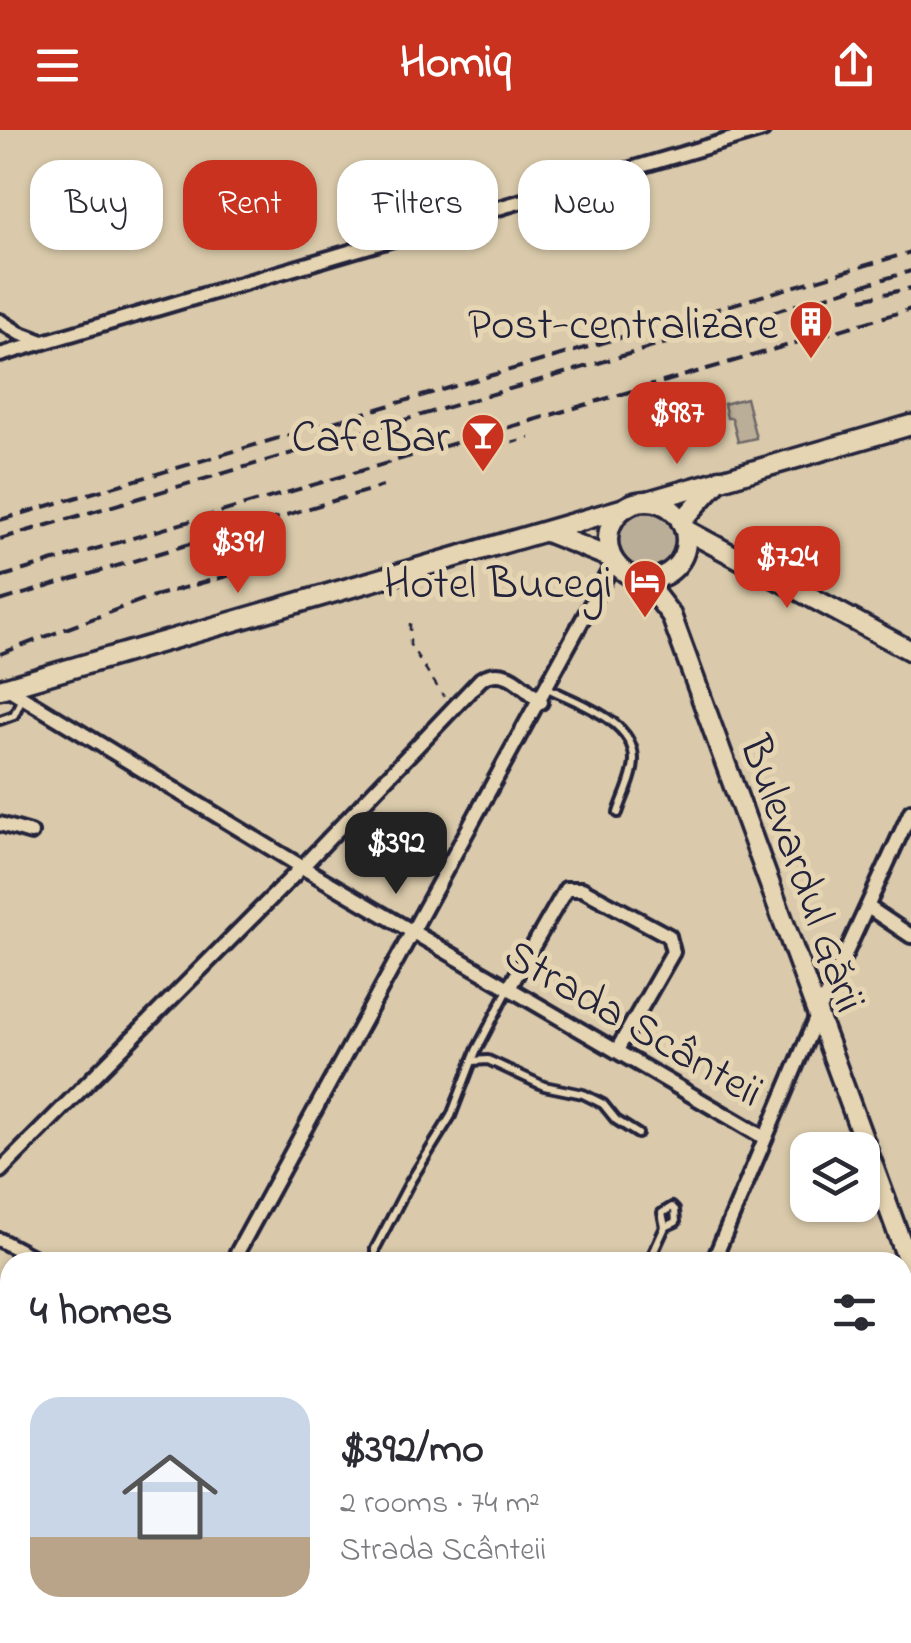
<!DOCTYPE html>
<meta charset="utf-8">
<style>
:root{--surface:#fff;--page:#f2f2f3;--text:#2b2b33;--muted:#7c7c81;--line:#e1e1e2;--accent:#c8321e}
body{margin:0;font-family:"Indie Flower",sans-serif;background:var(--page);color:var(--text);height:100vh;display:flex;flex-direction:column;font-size:38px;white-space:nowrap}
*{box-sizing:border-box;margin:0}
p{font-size:32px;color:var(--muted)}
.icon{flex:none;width:55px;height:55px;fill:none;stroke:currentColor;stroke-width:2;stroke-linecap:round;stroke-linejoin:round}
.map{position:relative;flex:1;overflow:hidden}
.details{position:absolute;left:0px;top:1122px;width:912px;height:392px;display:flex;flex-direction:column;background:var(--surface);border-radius:30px 30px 0 0;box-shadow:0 2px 8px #0004}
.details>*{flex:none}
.banner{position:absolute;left:30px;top:30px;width:852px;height:90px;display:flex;gap:20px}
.buttons{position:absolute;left:790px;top:1002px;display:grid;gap:20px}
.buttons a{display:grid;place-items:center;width:90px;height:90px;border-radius:20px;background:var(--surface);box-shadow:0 2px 8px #0004;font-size:50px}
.price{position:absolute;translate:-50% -85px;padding:0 22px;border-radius:20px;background:var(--accent);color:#fff;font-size:32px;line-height:65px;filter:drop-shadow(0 2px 5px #0008)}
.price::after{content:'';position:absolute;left:50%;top:60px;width:30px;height:22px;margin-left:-15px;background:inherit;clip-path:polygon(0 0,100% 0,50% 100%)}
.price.current{background:#222;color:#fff}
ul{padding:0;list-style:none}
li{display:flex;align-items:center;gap:30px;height:250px;padding:0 30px}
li+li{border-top:2px solid var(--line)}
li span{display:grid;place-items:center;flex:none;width:280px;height:200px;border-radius:30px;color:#555}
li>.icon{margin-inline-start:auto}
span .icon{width:120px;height:120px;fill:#fffc;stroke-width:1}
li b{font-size:42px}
h2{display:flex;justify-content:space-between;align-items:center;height:120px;padding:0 30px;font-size:42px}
.pill{padding:0 35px;border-radius:30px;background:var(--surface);box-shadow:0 2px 8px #0004;font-size:35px;line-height:90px}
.pill.current{background:var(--accent);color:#fff}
header{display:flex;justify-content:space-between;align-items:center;height:130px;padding:0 30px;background:var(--accent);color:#fff;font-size:45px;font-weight:800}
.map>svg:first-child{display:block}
.grass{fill:#bbae98;stroke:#6e686a;stroke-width:2.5}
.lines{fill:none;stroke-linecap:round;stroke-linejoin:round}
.lane-casing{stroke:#22223b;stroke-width:14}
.street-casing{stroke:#22223b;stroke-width:20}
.secondary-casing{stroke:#22223b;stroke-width:25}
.path{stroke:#22223b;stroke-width:2.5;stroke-dasharray:8 8;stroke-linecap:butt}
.lane{stroke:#e6d5b2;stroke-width:6}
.street{stroke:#e6d5b2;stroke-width:12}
.secondary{stroke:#e6d5b2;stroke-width:18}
.rail{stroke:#22223b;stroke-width:4;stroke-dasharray:15 8;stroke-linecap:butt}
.labels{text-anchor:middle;stroke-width:10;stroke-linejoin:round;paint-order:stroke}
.poi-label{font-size:45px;fill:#22223b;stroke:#e6d5b2;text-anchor:end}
.street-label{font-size:45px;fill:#22223b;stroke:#e6d5b2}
</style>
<header><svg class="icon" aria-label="menu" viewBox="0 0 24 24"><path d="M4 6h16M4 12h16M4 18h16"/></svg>Homiq<svg class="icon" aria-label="share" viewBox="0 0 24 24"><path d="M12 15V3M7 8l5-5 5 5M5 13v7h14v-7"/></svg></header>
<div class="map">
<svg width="911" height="1513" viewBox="0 0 911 1513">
<rect width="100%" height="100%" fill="#dacaab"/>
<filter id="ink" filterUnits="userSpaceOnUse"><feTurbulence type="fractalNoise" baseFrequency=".01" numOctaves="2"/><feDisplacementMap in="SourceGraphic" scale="20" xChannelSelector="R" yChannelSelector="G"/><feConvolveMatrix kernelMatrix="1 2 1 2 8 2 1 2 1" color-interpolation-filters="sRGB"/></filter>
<g filter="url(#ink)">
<g class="grass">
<path d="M 746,268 L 756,308 L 738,312 L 732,288 L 727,288 L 724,274 Z"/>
<circle cx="647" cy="410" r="30"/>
</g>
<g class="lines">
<defs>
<g id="lane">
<path d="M 548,558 C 577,573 634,590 634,630 C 634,647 623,667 618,683"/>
<path d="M 0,590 L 14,585 L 22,568"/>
<path d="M 472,931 L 488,930 L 544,956 L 583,964 L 603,974 L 616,990 L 638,1004"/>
<path d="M 375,1132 L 375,1119 L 410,1052 L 451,986 L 476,921 L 509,858"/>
<path d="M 649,1132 L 665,1097 L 676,1092 L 675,1080 L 672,1077 L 662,1083 L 665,1097"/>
</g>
<g id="street">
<path d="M 0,191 L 19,203 L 43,212"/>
<path d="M 0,225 L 763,0"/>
<path d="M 6,557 L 302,737 L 765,1008"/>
<path d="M 0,694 L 31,703"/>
<path d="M 868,777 L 911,806"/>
<path d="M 509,858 L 566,759 L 582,759 L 669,806 L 673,822 L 617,920"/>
<path d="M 0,1041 L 302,737 L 481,549 C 506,534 522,556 541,572"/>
<path d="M 0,1110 L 42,1132"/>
<path d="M 232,1132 L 614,432"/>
<path d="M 713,1132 L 817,886 L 911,681"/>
<path d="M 0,1359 L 10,1366"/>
<path d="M 220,1505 L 231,1513"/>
<path d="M 758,1505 L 773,1513"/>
<path d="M 291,1513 L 296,1505"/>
<path d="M 529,1513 L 534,1505"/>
</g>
<g id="secondary">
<path d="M 648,371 L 911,295"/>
<circle cx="647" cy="410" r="39"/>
<path d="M 681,392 L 720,349"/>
<path d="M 684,399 L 911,521"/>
<path d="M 546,402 L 611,428"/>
<path d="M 643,449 L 671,485 L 911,1139"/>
<path d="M 0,559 L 625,378"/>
</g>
</defs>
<use href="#lane" class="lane-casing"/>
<use href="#street" class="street-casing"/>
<use href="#secondary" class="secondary-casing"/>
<g class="path">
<path d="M 407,89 L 428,83"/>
<path d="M 497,317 L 530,308"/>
<path d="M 410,493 L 410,515 L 444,567"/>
<path d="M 883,1513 L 885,1508 L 895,1513"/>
</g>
<use href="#lane" class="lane"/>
<use href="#street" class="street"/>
<use href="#secondary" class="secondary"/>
<g class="rail">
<path d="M 862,169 L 911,158"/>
<path d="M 0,390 L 911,122"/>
<path d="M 0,409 L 911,141"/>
<path d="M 0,447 L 911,179"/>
<path d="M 0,471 L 383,356"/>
<path d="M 0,524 L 147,468 L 238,443"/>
</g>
</g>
</g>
<defs>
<symbol id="building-pin" viewBox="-11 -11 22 30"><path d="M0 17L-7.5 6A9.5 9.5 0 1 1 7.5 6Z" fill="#c8321e" stroke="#e6d5b2"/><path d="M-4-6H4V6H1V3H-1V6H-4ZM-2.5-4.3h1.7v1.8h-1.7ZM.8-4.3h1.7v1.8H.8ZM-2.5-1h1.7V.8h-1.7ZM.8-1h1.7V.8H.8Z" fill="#fff"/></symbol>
<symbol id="bar-pin" viewBox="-11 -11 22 30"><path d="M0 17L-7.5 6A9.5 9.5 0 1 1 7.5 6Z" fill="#c8321e" stroke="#e6d5b2"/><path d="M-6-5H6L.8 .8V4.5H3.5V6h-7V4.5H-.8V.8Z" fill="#fff"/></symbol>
<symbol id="hotel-pin" viewBox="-11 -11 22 30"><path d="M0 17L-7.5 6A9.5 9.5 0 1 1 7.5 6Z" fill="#c8321e" stroke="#e6d5b2"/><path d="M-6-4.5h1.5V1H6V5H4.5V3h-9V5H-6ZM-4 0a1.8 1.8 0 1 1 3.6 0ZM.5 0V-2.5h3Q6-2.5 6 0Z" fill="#fff"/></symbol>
</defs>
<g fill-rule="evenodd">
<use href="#building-pin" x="786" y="167" width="50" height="68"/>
<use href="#bar-pin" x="458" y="280" width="50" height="68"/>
<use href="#hotel-pin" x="620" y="426" width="50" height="68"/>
</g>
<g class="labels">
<g class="poi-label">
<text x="778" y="208">Post-centralizare</text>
<text x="450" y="321">CafeBar</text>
<text x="612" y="467">Hotel Bucegi</text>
</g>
<g class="street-label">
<text transform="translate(805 743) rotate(70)" y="16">Bulevardul Gării</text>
<text transform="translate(635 891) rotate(30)" y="16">Strada Scânteii</text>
</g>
</g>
</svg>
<div class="buttons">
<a><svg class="icon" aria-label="layers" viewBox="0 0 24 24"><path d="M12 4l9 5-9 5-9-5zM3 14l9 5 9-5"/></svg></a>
</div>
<b class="price" style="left:677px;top:337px">$987</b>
<b class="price" style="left:238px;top:466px">$391</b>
<b class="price" style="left:787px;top:481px">$724</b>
<b class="price current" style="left:396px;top:767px">$392</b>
<div class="banner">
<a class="pill">Buy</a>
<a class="pill current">Rent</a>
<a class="pill">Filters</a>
<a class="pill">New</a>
</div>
<section class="details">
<h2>4 homes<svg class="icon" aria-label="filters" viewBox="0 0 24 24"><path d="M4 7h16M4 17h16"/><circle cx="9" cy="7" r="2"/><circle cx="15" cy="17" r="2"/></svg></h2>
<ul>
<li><span style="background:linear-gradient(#c9d6e8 70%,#b9a48a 0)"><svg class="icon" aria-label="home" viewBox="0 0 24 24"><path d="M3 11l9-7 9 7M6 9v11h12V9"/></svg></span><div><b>$392/mo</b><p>2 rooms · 74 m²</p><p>Strada Scânteii</p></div></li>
</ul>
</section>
</div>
